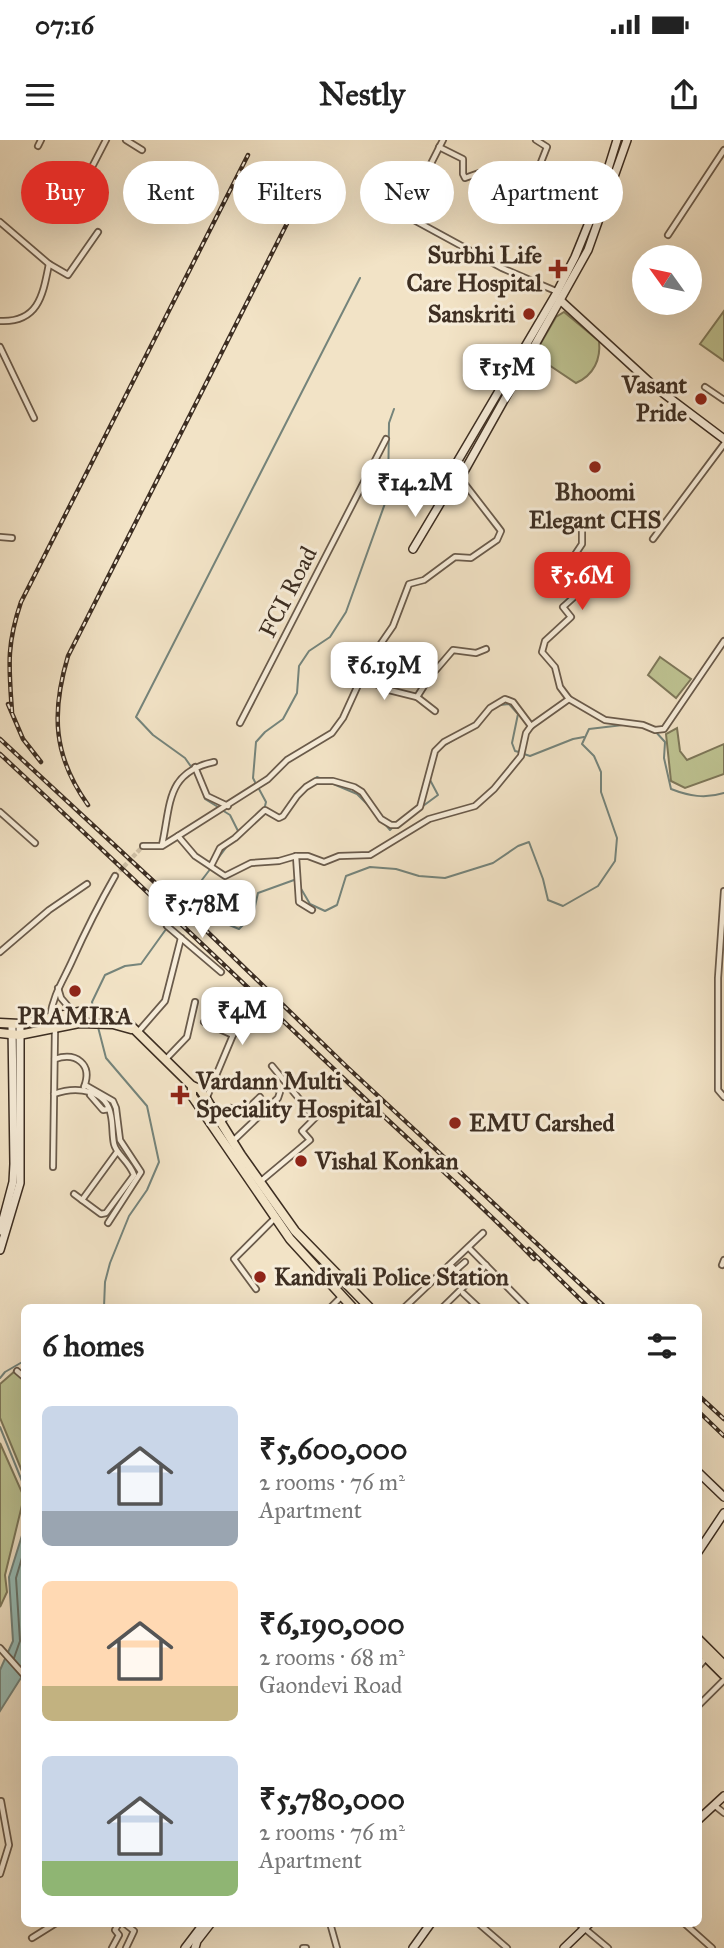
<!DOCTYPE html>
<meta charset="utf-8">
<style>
:root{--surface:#fff;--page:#f6f6f6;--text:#222;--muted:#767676;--accent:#d93025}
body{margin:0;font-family:"IM FELL Great Primer",serif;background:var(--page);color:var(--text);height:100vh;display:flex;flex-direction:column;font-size:26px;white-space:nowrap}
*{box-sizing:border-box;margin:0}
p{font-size:23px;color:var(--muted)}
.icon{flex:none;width:38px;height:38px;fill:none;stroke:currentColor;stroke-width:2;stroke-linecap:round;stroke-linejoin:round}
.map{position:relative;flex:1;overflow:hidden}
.sheet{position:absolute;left:21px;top:1164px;width:681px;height:623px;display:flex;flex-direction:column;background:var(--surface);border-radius:10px;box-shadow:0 7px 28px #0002}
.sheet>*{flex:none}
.banner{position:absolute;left:21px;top:21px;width:682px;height:63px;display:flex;gap:14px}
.needle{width:46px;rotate:303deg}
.controls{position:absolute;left:632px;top:105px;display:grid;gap:14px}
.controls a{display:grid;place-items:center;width:70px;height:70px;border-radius:50%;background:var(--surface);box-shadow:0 7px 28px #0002;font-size:35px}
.price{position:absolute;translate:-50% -60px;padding:0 16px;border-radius:14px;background:#fff;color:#222;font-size:23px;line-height:46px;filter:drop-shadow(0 2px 4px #0008)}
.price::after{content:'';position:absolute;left:50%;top:42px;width:21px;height:16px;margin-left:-10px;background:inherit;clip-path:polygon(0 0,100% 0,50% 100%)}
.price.active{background:var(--accent);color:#fff}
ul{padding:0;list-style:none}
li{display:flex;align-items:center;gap:21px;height:175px;padding:0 21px}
li span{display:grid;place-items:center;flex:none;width:196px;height:140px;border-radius:10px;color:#555}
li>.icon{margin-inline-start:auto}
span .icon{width:84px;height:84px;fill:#fffc;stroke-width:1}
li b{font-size:30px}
h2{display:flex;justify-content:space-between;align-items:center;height:84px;padding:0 21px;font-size:30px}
.tag{padding:0 24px;border-radius:32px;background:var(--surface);box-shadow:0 7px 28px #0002;font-size:24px;line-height:63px}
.tag.active{background:var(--accent);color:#fff}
.status{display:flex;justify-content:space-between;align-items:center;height:49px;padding:0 35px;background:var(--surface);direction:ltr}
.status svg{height:19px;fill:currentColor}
header{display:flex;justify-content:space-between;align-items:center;height:91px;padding:0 21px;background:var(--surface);font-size:32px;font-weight:800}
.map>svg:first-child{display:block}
.green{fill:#bec392;stroke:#7e785a;stroke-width:2}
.water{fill:#9bbeb6;stroke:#75847b;stroke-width:2}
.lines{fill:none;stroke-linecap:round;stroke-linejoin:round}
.shore{stroke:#6c766c;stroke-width:2}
.stream{stroke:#75847b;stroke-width:2}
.street-tunnel{stroke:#cebfa5;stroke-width:4.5;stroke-dasharray:4.5 2;stroke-linecap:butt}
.street-casing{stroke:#6a5b4b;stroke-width:8}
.secondary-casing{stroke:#3d2e22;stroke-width:10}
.primary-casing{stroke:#3d2e22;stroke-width:11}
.street{stroke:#f7edda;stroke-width:4.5}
.secondary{stroke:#f7edda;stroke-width:7}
.primary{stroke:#f2e3c6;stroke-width:8}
.rail-casing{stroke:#3d2e22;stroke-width:4.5}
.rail{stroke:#f7edda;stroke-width:2;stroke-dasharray:5;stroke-linecap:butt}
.poi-dot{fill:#8f2418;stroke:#f7edda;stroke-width:2.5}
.labels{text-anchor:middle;stroke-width:6;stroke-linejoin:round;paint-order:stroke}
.poi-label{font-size:24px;font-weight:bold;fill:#3d2e22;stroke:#f7edda;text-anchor:start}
.street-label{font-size:24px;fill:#3d2e22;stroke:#f7edda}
</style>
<div class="status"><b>07:16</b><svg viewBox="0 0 49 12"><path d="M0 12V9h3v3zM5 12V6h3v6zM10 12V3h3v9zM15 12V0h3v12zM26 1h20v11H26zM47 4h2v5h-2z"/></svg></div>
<header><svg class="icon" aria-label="menu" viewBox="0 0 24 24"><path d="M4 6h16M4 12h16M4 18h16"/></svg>Nestly<svg class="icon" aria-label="share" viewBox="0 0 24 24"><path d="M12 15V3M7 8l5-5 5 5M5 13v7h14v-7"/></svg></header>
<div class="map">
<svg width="724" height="1808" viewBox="0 0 724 1808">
<rect width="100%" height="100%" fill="#f2e3c6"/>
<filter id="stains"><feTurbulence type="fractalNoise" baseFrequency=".00286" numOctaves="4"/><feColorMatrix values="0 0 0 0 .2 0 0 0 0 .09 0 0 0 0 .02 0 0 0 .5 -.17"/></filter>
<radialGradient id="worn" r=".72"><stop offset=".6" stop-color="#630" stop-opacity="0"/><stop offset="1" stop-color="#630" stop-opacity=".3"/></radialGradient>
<g class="green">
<path d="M 724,171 L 724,221 L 700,204 Z"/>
<path d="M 564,172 L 599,201 C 601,219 594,235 576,243 L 534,215 L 556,177 Z"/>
<path d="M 660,517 L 691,539 L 676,558 L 648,535 Z"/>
<path d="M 677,588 L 680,611 L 687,620 L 724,604 L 724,634 L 685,648 L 671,641 L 666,594 Z"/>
<path d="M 15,1231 L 24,1241 L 24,1336 L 0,1278 L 0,1244 Z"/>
<path d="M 0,1303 L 24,1357 L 5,1435 L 7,1452 L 0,1467 Z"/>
</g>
<path class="water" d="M 24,1389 L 24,1533 L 0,1571 L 0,1530 L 13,1501 L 9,1437 Z"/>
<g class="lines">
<path class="shore" d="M 14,1518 L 20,1501 L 16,1438 L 24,1411"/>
<g class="stream">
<path d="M 500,565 L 509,564 L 518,574 L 512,603 L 515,611 L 519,612"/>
<path d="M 655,591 L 665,602 L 664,618 L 671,649 C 689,656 705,659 724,653"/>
<path d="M 442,607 L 470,590"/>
<path d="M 524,614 L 530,616 L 573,599 L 584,597"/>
<path d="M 192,628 L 185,618 L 153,595 L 136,577 L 360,138"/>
<path d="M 312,641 L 317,637 L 322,639"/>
<path d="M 255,642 L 253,638 L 256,602 L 265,592 L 283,579 L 297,553 L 299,526 L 309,511 L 330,497 L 346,472 L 388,355 L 389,283 L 394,269"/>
<path d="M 331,643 L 357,654 L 372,669"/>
<path d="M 259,649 L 266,662 L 265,666"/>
<path d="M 204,655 L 205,659 L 218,667"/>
<path d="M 423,666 L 438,655 L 429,638"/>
<path d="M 222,670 L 230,675 L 238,691"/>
<path d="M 385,684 L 390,690 L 393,687"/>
<path d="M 216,721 L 228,705"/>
<path d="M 300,747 L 310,764 L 325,771 L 337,765 L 346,736 L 370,727 L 396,729 L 419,736 L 445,738 L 493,723 L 518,706 L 529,702 L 543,739 L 548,760 L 563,766 L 598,746 L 615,721 L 617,698 L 601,652 L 601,632 L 594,616 L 582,604 L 589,589 L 623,585"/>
<path d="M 192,753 L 211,728"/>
<path d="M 94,872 L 92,862 L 105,835 L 125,826 L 141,824 L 192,753 L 214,769 L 227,784 L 239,789 L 253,775 L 258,753 L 294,740 L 296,743"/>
<path d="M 98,887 L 106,918 L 147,966 L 159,1022 L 147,1050 L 129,1076 L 110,1123 L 105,1142 L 104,1167"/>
<path d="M 0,1238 L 5,1232 L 24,1221"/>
<path d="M 0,1287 L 24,1346"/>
</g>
<path class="street-tunnel" d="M 115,736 L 143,706"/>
<defs>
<g id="street">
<path d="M 126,0 L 142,10"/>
<path d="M 38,6 L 41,0"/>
<path d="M 439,7 L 463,19 L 463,34 L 465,38 L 479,33 L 505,44"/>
<path d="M 91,29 L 106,0"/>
<path d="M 532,45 L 547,7 L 536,0"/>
<path d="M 410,65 L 443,0"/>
<path d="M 403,74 L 502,128 L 558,152"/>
<path d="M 0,82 L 49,124 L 68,135 L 98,92"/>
<path d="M 668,95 L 724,10"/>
<path d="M 0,181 C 39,183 43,154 49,124"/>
<path d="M 0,207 L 34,278"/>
<path d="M 705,247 L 724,260"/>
<path d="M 582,387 L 582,404 L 574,416 L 588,427 C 589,446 576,455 563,467 L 571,477 L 545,501 L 542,512 L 555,527 L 560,547 L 569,559 L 605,580 L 643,585 L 655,590 L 664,589 L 724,501"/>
<path d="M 0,397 L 12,398"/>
<path d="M 653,399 L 724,304"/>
<path d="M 361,537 L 389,550 L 417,557 L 435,571"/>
<path d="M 417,557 L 429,538 L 453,510 L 476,513 L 486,509"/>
<path d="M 240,583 L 386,299"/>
<path d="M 195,627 L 207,656 L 228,666"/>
<path d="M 0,672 L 35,703"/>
<path d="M 178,696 L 195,716 L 225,736 L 251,723 L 279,721 L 296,716 L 308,716 L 324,722 L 339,716 L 370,715 L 429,679 L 475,666 L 494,649 L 521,616 L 526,593 L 531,586 L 569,559"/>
<path d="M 162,705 C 171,664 166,632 214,622"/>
<path d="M 143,706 L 162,706 L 178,696 L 268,639 L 287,620 L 332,593 L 343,578 L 369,521 L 393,486 L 409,444 L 424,440 L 455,417 L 471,418 L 497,400 L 501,391 L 498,387 L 454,330"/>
<path d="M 296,716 L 299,762 L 312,770"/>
<path d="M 211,726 L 220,708 L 235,698 L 265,670 L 279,678 L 283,676 L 297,656 L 306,647 L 316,641 L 333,641 L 354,647 L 362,652 L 381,679 L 391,685 L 397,685 L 420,667 L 435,611 L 444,602 L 476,585 L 490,568 L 505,559 L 513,562 L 531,586"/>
<path d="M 724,751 L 718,838 L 718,950 L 724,957"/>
<path d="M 167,786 L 221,832"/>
<path d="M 0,812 L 49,770 L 87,744"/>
<path d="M 58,848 L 61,858 L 73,872"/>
<path d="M 50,877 C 53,855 63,841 72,821 C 85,792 99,764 115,736"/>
<path d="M 204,882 L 233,895 L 207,957"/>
<path d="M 138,892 L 165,861 L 181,798"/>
<path d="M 233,895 L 244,871"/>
<path d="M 55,919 C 76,912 93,924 84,947"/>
<path d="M 165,920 L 187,897 L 195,862"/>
<path d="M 85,945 L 113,961 L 116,968 L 120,1000 L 141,1032 L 108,1083"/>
<path d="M 54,954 C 76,946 107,949 111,976 C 113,985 112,995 114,1004 C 116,1014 129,1021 134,1035 L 106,1073 L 101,1074 L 82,1060 L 117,1012"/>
<path d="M 90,955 L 103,970 L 109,969"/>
<path d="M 222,982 L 231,968 L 242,974 L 260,957"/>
<path d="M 233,1001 L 278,958 L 280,952 L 273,945"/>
<path d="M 53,1027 L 55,889"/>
<path d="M 261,1041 L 310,1000 L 302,991 L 315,978 L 272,926"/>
<path d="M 74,1054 L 82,1060"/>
<path d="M 469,1108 L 527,1167"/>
<path d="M 450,1125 L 468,1142"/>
<path d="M 722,1125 L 724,1120"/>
<path d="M 457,1129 L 465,1122"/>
<path d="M 256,1149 L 234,1119 L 275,1078"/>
<path d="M 463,1153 L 478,1167"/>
<path d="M 331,1167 L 341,1157"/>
<path d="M 405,1167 L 483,1093"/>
<path d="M 443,1167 L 486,1125"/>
<path d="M 17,1231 L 24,1237"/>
<path d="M 0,1508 L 24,1535"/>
<path d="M 698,1527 L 707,1517"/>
<path d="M 698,1566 L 724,1540"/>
<path d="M 714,1665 L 724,1673"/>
<path d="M 0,1734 L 9,1705 L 1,1661"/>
<path d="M 124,1783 L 134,1791 L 126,1808"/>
<path d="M 330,1783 L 337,1808"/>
<path d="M 478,1783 L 507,1808"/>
<path d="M 578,1783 L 608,1808"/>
<path d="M 684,1783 L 712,1808"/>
<path d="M 32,1798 L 56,1783"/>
<path d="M 112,1808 L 119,1795 L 115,1790 L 119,1783"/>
<path d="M 303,1808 L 306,1808"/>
</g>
<g id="secondary">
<path d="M 560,160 L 655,247 L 724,299"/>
<path d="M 443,357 L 453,329 L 556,154 L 575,117 L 599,58 L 617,0"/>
<path d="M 413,409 L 441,362 L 461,337 L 588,110 L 627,0"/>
<path d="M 0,1091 L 13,1042 L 14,1024 L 12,885"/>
<path d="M 0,1110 L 20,1043 L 20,884"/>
<path d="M 698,1332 L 724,1357"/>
<path d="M 698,1412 L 724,1373"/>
<path d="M 698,1680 L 724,1656"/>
<path d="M 185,1808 L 204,1783"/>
<path d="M 195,1808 L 197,1801 L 211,1783"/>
<path d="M 413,1808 L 431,1783"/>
<path d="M 564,1808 L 590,1783"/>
</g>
<g id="primary">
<path d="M 0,883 L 20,884 L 79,872 L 119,877 L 127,882 L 192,946 L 200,949 L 241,1015 L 295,1091 L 369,1167"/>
<path d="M 0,893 L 19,895 L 79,883 L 113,884 L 131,889"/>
<path d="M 192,946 L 192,956 L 290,1099 L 352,1167"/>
<path d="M 698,1499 L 724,1525"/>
<path d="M 698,1509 L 724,1535"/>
</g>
</defs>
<use href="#street" class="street-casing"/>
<use href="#secondary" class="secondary-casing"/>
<use href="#primary" class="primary-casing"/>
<use href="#street" class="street"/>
<use href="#secondary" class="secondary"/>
<use href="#primary" class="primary"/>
<defs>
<g id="rail">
<path d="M 8,564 L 23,599 L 41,622"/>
<path d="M 12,572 C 9,527 6,506 21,462 L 248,15"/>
<path d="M 0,599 L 191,776 L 346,926 L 605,1167"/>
<path d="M 0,614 C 113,719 225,826 337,932 C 402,995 471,1054 534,1119"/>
<path d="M 88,665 C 53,616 51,573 68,516 L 307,44"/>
<path d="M 529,1109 L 588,1167"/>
<path d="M 698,1255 L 724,1279"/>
<path d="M 698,1271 L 724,1296"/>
</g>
</defs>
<use href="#rail" class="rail-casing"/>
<use href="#rail" class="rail"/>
</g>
<g class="poi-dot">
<path d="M554.5 118.5h7v7h7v7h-7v7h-7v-7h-7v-7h7z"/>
<circle cx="529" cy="174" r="7"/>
<circle cx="701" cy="259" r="7"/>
<circle cx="595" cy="327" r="7"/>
<circle cx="75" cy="851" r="7"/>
<path d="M176.5 944.5h7v7h7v7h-7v7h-7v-7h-7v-7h7z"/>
<circle cx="455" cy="983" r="7"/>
<circle cx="301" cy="1021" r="7"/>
<circle cx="260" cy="1137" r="7"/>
</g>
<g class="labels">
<g class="poi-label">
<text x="542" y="123" text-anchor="end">Surbhi Life<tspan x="542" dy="28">Care Hospital</tspan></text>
<text x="515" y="182" text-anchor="end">Sanskriti</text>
<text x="687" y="253" text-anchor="end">Vasant<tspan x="687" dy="28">Pride</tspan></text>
<text x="595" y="360" text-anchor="middle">Bhoomi<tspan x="595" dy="28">Elegant CHS</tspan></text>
<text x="75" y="884" text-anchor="middle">PRAMIRA</text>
<text x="196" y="949">Vardann Multi<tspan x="196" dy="28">Speciality Hospital</tspan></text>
<text x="469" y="991">EMU Carshed</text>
<text x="315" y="1029">Vishal Konkan</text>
<text x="274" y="1145">Kandivali Police Station</text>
</g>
<g class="street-label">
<text transform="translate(288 452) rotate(-63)" y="8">FCI Road</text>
</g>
</g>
<rect width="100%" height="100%" filter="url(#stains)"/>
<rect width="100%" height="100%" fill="url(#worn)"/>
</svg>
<div class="controls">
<a><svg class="needle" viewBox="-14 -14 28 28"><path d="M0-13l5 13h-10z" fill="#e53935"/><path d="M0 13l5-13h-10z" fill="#767676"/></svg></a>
</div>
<b class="price" style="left:507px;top:264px">₹15M</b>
<b class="price" style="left:415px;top:379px">₹14.2M</b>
<b class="price active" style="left:582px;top:472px">₹5.6M</b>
<b class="price" style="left:384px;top:562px">₹6.19M</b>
<b class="price" style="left:202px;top:800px">₹5.78M</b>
<b class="price" style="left:242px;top:907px">₹4M</b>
<div class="banner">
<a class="tag active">Buy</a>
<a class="tag">Rent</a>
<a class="tag">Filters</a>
<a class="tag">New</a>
<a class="tag">Apartment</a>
</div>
<section class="sheet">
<h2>6 homes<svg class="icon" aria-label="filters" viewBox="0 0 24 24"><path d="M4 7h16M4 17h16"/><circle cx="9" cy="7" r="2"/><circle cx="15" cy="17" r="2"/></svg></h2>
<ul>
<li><span style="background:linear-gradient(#c9d6e8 75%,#9aa5b1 0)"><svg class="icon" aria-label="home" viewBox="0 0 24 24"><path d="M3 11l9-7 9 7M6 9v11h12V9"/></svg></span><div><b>₹5,600,000</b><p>2 rooms · 76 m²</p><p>Apartment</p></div></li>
<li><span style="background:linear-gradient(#ffd9b3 75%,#c2b280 0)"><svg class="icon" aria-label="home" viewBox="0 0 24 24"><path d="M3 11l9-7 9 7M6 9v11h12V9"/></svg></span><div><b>₹6,190,000</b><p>2 rooms · 68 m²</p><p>Gaondevi Road</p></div></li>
<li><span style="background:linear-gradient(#c9d6e8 75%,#8fb573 0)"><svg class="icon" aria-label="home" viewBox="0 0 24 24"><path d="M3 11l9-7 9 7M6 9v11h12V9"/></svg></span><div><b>₹5,780,000</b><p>2 rooms · 76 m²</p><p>Apartment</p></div></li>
</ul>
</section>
</div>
